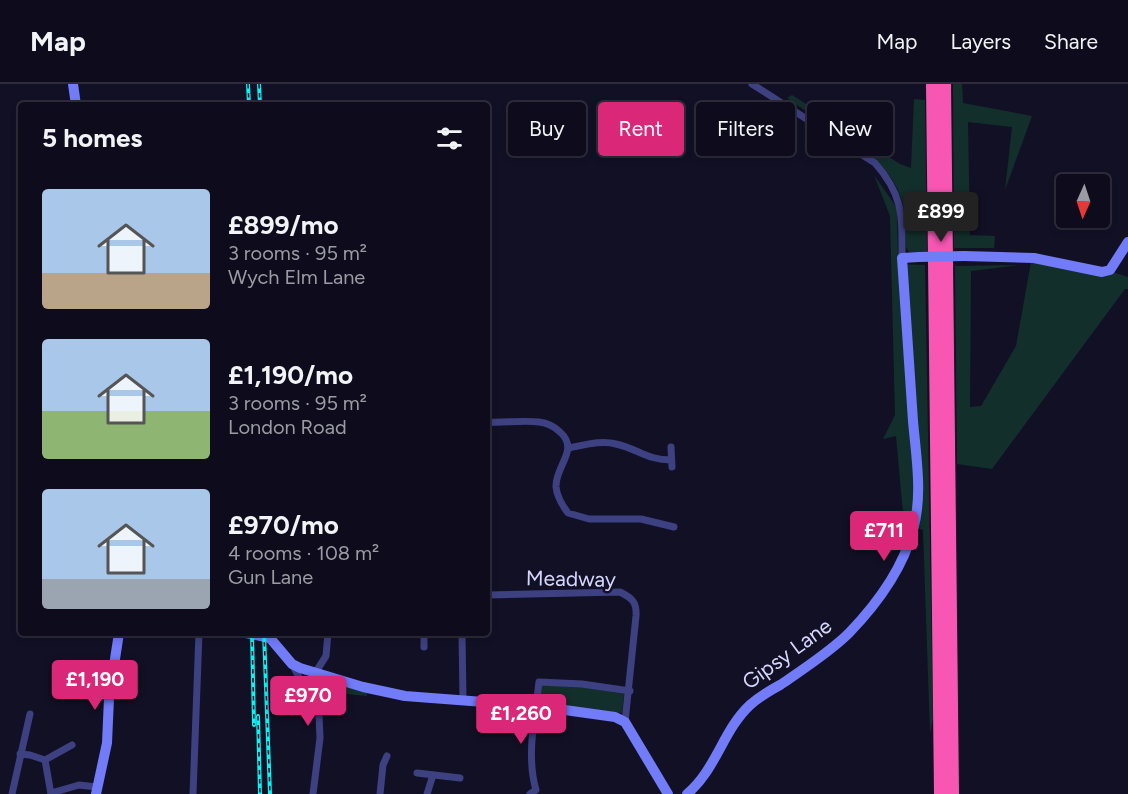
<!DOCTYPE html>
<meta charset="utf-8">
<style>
:root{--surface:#0e0c1c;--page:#1c1a29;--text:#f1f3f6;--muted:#9b9ba3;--line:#2e2c3b;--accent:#db2777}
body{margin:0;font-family:Figtree,sans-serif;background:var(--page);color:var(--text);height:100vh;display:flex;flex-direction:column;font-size:22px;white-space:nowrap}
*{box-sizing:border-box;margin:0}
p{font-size:20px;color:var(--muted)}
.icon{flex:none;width:33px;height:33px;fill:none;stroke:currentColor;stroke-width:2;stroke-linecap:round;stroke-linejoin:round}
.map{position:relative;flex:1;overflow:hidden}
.side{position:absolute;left:18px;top:18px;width:472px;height:534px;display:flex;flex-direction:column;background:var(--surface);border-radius:6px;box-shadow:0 3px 9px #0003,0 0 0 2px var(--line)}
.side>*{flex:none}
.banner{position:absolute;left:508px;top:18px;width:530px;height:54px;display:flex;gap:12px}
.needle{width:39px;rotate:183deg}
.tools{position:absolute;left:1056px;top:90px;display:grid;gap:12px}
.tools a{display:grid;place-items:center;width:54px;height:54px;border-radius:6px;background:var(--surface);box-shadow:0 3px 9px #0003,0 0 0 2px var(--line);font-size:30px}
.price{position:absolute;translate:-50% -51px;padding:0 14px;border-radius:6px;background:var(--accent);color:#fff;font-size:20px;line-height:39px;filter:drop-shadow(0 2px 3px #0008)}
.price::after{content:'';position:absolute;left:50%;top:36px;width:18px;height:14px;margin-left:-9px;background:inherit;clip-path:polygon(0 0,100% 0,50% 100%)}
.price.active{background:#222;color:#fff}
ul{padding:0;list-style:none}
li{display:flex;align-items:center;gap:18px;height:150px;padding:0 24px}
li span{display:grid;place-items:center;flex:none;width:168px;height:120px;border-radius:6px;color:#555}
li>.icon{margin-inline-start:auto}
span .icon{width:72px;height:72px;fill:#fffc;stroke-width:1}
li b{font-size:26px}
h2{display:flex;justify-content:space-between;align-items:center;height:72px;padding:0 24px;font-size:26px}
.chip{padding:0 21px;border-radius:6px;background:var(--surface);box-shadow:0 3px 9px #0003,0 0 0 2px var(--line);font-size:21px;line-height:54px}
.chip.active{background:var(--accent);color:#fff}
header{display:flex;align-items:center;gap:36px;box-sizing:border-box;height:84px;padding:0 30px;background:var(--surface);border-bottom:2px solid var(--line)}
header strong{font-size:28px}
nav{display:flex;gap:33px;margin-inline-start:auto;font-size:21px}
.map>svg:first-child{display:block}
.green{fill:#132f2b}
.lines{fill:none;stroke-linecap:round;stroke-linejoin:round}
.street{stroke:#3d4182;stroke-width:7}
.secondary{stroke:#727bf8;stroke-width:10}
.highway{stroke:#f757b3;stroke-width:14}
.rail-casing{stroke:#0bf3f4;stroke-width:4}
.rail{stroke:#121025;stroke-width:1.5;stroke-dasharray:4.5;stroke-linecap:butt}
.secondary-bridge{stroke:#727bf8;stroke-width:10}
.labels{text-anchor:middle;stroke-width:5;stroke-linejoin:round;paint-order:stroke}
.street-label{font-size:21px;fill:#d7d6fd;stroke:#121025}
</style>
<header>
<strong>Map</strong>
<nav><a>Map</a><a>Layers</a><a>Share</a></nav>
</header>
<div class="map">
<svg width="1128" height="710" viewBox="0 0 1128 710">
<rect width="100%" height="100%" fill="#121025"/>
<g class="green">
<path d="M 953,0 L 962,0 L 963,19 L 1032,32 L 1005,106 L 1012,43 L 968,38 L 970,151 L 995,152 L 994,164 L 954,164 Z"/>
<path d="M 792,11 L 900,80 L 911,84 L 914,15 L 925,16 L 927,168 L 909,168 L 906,163 C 905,121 905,105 874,74 L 787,14 Z"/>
<path d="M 874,91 L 897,124 L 898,180 L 925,181 L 933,635 L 930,649 L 923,446 L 904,440 L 896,352 L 883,355 L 895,331 L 890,132 Z"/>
<path d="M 1031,178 L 1113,188 L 1128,193 L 1128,205 L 1125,205 L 992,385 L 957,380 L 955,182 L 1019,181 L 971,187 L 970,323 L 981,322 L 1016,262 Z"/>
<path d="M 318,594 L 367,609 L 367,612 L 315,607 L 315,616 L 309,604 L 315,595 Z"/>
<path d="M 541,601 L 584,603 L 624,610 L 622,629 L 539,620 Z"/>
</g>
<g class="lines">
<g class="street">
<path d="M 752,0 L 875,79 C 904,112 902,132 902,174"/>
<path d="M 488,338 C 505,339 522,336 539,338 C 547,339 554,342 560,348 C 580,366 555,382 556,403 C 557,413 562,421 568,429 L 589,435 L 641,435 L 674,443"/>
<path d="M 671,363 L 672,383"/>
<path d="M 569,364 C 585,361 601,356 616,360 C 638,365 647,376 671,376"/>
<path d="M 488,511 L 620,508 C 632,514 637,518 636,532 L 625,638"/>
<path d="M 424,549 L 424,563"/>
<path d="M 462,549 L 463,616"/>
<path d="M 292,580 L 319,631 L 320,654 L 313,710"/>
<path d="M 305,605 L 326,572 L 328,549"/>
<path d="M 20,670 L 30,671 L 45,676 L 51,710"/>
<path d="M 45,676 L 72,661"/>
<path d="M 417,689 L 460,694"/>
<path d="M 51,709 L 79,701 L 97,703"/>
<path d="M 12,710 L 30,630"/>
<path d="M 193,710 L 199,549"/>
<path d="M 380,710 L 383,681 L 387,672"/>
<path d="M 427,710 L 433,691"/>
<path d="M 530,710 L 536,706 C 526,672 535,633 539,598 L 582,600 L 630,607"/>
</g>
<g class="secondary">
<path d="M 73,0 L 76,21"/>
<path d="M 964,172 L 1034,174 L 1102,188 L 1110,186 L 1128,158"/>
<path d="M 246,549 L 270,554 L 292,580 L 300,584 L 363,603 L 405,612 L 536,622 L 615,633 L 625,638 L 668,710"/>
<path d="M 96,710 L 107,659 L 109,614 L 119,549"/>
<path d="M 687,710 C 716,686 723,646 750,621 C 759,613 769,607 780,601 C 802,586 830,568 849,549 C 876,521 903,484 913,446 C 923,411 916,372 913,337 C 909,283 906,228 902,174 L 919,173"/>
</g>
<g class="highway">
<path d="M 933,0 L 941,710"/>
<path d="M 944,0 L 952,710"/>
</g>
<defs>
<g id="rail">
<path d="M 248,0 L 249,21"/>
<path d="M 259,0 L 260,21"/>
<path d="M 252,549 L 254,641"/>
<path d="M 264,549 L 270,710"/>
<path d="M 258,632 L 260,710"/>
</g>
</defs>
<use href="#rail" class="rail-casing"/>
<use href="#rail" class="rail"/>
<path class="secondary-bridge" d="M 919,173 L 964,172"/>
</g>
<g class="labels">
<g class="street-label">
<text transform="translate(571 495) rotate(1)" y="7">Meadway</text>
<text transform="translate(787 570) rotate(-36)" y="7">Gipsy Lane</text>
</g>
</g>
</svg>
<div class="tools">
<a><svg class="needle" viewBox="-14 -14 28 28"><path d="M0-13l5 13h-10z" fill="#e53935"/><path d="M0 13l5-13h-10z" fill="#9b9ba3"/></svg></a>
</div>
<b class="price active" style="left:941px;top:159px">£899</b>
<b class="price" style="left:884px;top:478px">£711</b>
<b class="price" style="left:95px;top:627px">£1,190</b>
<b class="price" style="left:308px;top:643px">£970</b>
<b class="price" style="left:521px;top:661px">£1,260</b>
<div class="banner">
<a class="chip">Buy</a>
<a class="chip active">Rent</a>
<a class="chip">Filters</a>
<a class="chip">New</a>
</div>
<section class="side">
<h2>5 homes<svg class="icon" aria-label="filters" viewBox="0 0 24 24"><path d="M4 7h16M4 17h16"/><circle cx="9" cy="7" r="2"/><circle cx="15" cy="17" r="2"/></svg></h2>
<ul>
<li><span style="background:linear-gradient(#a9c7e8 70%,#b9a48a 0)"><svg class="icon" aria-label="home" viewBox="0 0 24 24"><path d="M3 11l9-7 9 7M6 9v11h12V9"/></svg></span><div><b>£899/mo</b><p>3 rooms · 95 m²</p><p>Wych Elm Lane</p></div></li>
<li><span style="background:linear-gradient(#a9c7e8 60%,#8fb573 0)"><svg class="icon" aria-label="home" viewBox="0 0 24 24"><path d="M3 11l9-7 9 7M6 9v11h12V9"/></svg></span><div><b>£1,190/mo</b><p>3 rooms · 95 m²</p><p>London Road</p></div></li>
<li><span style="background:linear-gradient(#a9c7e8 75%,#9aa5b1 0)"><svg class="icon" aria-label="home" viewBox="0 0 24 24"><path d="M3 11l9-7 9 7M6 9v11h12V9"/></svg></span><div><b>£970/mo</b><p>4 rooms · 108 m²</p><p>Gun Lane</p></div></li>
</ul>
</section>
</div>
